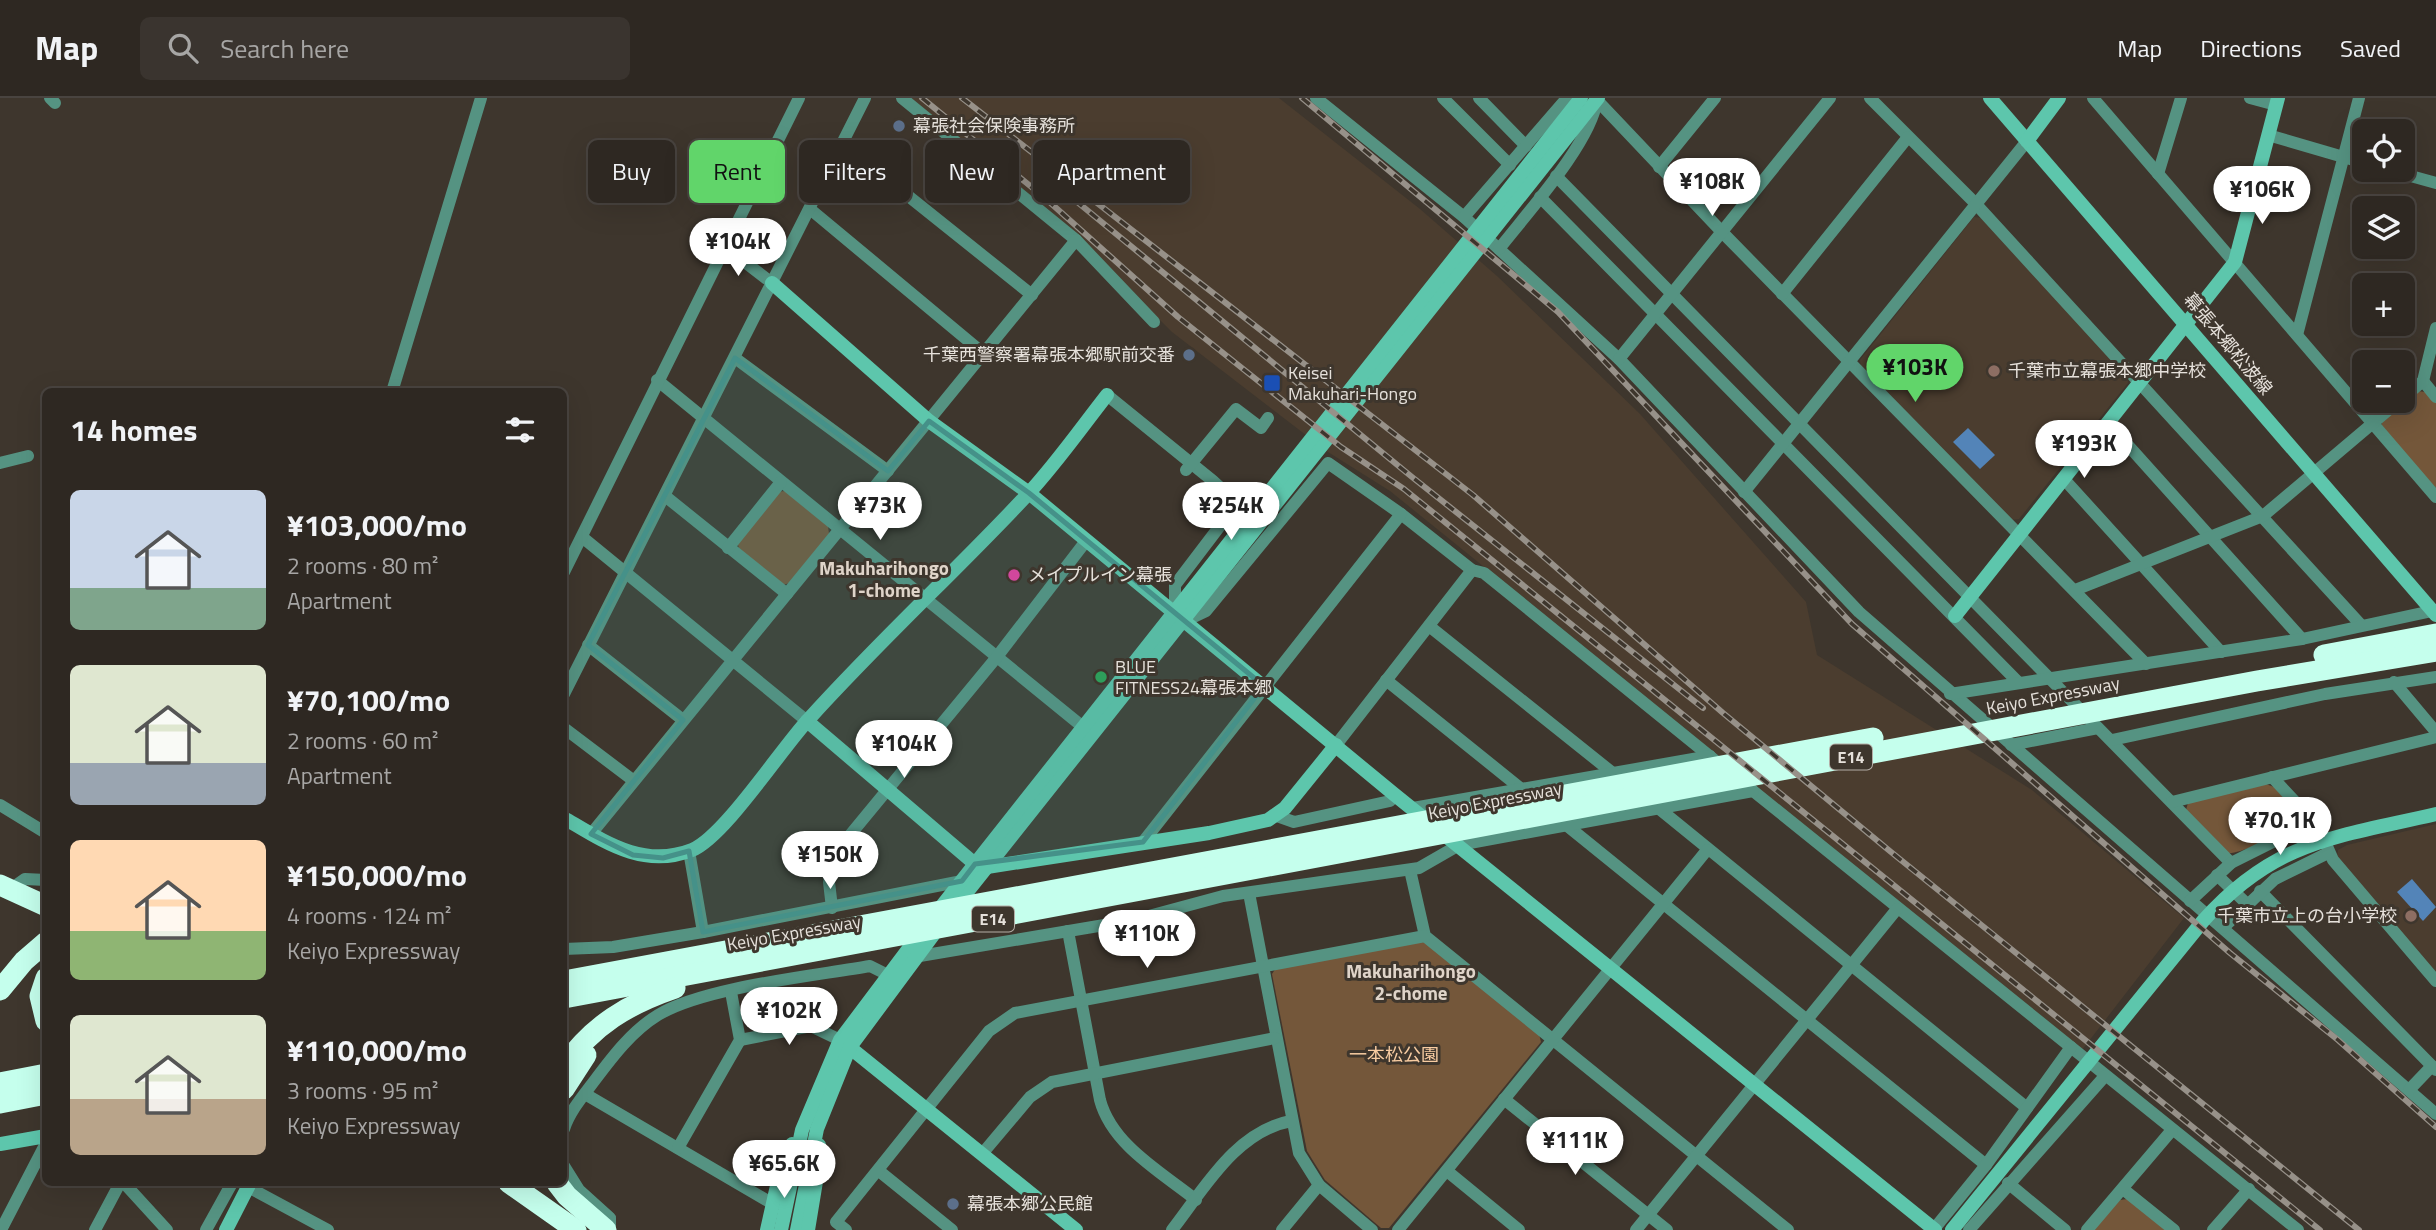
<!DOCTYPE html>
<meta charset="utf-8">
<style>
:root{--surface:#2e2822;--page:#3a342f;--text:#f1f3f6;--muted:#a7a6a5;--line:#494440;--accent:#61d56a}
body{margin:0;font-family:"Titillium Web","Noto Sans JP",sans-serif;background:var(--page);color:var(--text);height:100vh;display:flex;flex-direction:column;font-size:26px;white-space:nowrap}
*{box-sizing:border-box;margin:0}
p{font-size:23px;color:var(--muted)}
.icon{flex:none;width:38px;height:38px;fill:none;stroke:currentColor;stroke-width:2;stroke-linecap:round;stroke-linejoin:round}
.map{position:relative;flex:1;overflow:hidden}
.sheet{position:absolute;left:42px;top:290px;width:525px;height:798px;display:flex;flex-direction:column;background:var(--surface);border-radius:10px;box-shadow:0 7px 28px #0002,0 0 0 2px var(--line)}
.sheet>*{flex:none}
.guide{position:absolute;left:588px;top:42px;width:665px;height:63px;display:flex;gap:14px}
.controls{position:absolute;left:2352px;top:21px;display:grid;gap:14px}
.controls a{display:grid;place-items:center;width:63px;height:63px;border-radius:10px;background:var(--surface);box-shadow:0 7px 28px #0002,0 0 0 2px var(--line);font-size:35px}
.price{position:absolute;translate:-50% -60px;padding:0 16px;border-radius:24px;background:#fff;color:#222;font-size:23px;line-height:46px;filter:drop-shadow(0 2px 4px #0008)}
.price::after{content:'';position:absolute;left:50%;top:42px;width:21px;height:16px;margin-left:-10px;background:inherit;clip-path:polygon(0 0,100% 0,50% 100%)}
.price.active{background:var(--accent);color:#111}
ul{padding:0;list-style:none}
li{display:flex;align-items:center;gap:21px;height:175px;padding:0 28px}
li span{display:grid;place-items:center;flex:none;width:196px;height:140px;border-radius:10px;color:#555}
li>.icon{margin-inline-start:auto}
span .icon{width:84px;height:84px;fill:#fffc;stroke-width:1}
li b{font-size:30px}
h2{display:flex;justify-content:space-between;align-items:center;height:84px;padding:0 28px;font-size:30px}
.chip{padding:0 24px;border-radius:10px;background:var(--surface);box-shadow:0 7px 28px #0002,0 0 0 2px var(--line);font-size:24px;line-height:63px}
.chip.active{background:var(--accent);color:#111}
header{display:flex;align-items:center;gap:42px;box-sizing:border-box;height:98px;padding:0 35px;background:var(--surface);border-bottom:2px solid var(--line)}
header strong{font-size:33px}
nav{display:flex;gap:38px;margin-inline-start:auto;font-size:24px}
.search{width:490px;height:63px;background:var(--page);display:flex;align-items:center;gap:18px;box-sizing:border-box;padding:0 24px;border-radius:10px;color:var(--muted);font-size:26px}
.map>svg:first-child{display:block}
.built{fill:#4b3d2f}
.green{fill:#74573a}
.water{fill:#5384b8}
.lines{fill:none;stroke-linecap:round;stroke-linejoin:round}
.street{stroke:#559382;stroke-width:12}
.secondary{stroke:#5dc6ac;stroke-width:14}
.highway{stroke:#c5ffed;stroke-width:21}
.rail-casing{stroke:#979189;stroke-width:6}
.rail{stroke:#3e362d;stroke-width:3.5;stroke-dasharray:10;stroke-linecap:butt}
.marked{fill:#459189;fill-opacity:0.2;stroke:#459189;stroke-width:5;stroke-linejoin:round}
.service-dot{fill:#5c6f8a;stroke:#3e362d;stroke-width:2.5}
.education-dot{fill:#8d6e63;stroke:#3e362d;stroke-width:2.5}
.transit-dot{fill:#1a4fb4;stroke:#3e362d;stroke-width:2.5}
.hotel-dot{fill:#d1479c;stroke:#3e362d;stroke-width:2.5}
.leisure-dot{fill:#2e9e5b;stroke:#3e362d;stroke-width:2.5}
.labels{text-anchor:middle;stroke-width:6;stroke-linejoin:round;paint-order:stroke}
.shield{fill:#3e362d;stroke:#b4aea7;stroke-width:2}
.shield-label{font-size:16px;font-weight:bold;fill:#e6e1db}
.poi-label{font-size:18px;fill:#e6e1db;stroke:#3e362d;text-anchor:start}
.street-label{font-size:18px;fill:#e6e1db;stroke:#3e362d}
.park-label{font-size:18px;fill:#f8cca1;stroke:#3e362d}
.neighbourhood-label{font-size:19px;font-weight:bold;fill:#dfd4c9;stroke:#3e362d}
</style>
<header>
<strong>Map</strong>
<div class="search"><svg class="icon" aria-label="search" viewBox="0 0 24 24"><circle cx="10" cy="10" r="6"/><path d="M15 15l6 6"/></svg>Search here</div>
<nav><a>Map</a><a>Directions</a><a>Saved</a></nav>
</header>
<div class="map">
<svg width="2436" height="1132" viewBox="0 0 2436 1132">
<rect width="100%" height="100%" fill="#3e362d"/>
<g class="built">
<path d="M 911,0 L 1279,0 L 1420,111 L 1497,178 L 1640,316 L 1806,504 L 1817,557 L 2032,692 L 2184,820 L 2082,952 L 1390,393 L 1328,354 L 1172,234 L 1080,142 Z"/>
<path d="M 1974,119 L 1982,120 L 2127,276 L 2128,285 L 2019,421 L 2011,422 L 1861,270 L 1860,262 Z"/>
<path d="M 2436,726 L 2436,876 L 2337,760 L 2338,752 L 2347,747 Z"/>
</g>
<g class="green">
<path d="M 2417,293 L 2426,294 L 2436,305 L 2436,390 L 2381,331 L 2382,324 Z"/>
<path d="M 785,393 L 828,428 L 829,436 L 790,485 L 782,487 L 740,453 L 737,444 L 776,394 Z"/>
<path d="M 2266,686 L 2274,689 L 2306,721 L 2304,728 C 2287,733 2240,757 2228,755 L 2186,712 L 2188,705 Z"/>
<path d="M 1418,843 L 1427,845 L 1539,936 L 1541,944 L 1389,1130 L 1381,1130 L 1325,1082 L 1307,1053 L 1272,876 L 1276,870 Z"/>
<path d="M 2127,1101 L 2166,1132 L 2093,1132 L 2120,1102 Z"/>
</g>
<g class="water">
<path d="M 1968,330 L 1995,357 L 1980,371 L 1953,344 Z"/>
<path d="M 2412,781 L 2436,809 L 2423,823 L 2397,794 Z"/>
</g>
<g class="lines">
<g class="street">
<path d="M 50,0 L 55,5"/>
<path d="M 902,0 L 1076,142 L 1154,224"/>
<path d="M 1316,0 L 1464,119 L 1619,261 L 1859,514 L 2436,1016"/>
<path d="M 1443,0 L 1510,67"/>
<path d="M 1479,0 L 1526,48"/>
<path d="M 1595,0 L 1722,134 L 2146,566"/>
<path d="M 1870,0 L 1975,105 L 2361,527"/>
<path d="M 2093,0 L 2436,399"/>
<path d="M 2250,0 L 2276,7"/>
<path d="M 2268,37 L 2364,65"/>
<path d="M 842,45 L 1032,197"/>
<path d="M 1659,69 L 1715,0"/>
<path d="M 2389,72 L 2436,85"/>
<path d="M 2158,76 L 2181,0"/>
<path d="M 1556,78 L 2231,765"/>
<path d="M 1540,99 L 2019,585"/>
<path d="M 810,111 L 983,255"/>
<path d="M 1464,119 L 1567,0"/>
<path d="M 724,148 L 772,185"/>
<path d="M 1499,151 C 1527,115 1591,45 1597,2"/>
<path d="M 1782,196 L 1908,39"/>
<path d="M 2297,237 L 2359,0"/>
<path d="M 735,260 L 888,373"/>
<path d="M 1619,261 L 1830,0"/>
<path d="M 657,282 L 1083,629"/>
<path d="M 2423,283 L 2436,299"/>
<path d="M 392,294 L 481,0"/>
<path d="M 1107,297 L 1213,383 L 1225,394 L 1229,416 L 1175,487 L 1175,515"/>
<path d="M 2403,300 L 2423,283 L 2436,230"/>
<path d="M 2108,325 L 2302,541"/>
<path d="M 0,365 L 28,358"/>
<path d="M 1186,372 L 1236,311 L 1261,330 L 1268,320"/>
<path d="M 2063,380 L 2221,554"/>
<path d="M 1744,394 L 2027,43"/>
<path d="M 665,398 L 787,496"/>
<path d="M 582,439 L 807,623"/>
<path d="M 728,450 L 781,384"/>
<path d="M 564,474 L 799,0"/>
<path d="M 2075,492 L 2263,418 L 2399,303"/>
<path d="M 1185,523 L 1206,513 L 1328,365 L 1401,416 L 1472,472 L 1484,475 L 1723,669"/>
<path d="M 1429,528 L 1614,676"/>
<path d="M 588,547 L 683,622"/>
<path d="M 1386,582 L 1524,693"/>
<path d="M 2394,584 L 2436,634"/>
<path d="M 564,596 L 865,0"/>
<path d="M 1950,596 L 2302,541 L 2436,512"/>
<path d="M 564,630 L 634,683"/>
<path d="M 2112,642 L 2325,596 L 2436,579"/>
<path d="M 1336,647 L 1472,472"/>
<path d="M 2011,647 L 2098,630"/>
<path d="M 2272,679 L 2318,728 L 2333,762 L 2436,883"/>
<path d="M 1737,680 L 2298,1132"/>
<path d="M 2172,704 L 2436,639"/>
<path d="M 0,707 L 46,735"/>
<path d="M 1657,709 L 2027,1010"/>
<path d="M 1413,710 L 1710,658"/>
<path d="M 1277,718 L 1294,724 L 1390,703 L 1395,697"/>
<path d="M 1565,726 L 1986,1067"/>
<path d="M 591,736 L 1076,142"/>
<path d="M 1143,744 L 1401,416"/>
<path d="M 1410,772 L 1425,838 L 1788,1132"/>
<path d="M 2217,777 L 2247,806"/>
<path d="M 11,791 L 25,781 L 46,782"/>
<path d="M 2260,793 L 2436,972"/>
<path d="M 1249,795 L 1299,1055 L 1319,1087 L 1372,1132"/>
<path d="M 2190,803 L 2231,765 L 2275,743 L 2318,728"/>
<path d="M 832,810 L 829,784 L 836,754 L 996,560 L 1086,443"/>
<path d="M 2223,830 L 2275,781 L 2328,755"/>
<path d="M 1068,833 L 1100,1002 C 1112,1047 1161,1074 1196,1102"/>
<path d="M 703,834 L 962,783"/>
<path d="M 564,851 L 613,849 L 703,834 L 689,753"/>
<path d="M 914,859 L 1134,822 L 1223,798 L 1419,770 L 1459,747 L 1753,693"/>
<path d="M 740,942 L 811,928 L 840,942"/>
<path d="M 2409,992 L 2432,968"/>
<path d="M 585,996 L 773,1106"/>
<path d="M 1504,1001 L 1667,1132"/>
<path d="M 564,1031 C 570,1013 583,998 595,982 C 613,958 632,933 658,917 C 704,889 814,878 870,868 L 888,877"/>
<path d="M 678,1050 L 740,942 L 731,894"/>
<path d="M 982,1056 L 1030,999 L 1052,984 L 1275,940"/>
<path d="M 564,1068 L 579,1092 L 610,1120 L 610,1132"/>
<path d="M 879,1073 L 952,1132"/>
<path d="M 1447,1073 L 1519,1132"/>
<path d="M 124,1085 L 167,1132"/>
<path d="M 2008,1085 L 2065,1132"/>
<path d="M 248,1089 L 328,1132"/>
<path d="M 2123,1091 L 2174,1132"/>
<path d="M 1934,1131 L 1986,1067 L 2071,949"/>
<path d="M 1,1132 L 46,1045"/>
<path d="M 95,1132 L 120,1085"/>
<path d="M 206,1132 L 232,1085"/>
<path d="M 846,1132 L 836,1124 L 989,933 L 1015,915 L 1425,838"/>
<path d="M 1172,1132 C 1204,1091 1236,1033 1291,1023"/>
<path d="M 1282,1132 L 1319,1087"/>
<path d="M 1398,1132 L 1707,752"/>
<path d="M 1636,1132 L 1897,811"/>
<path d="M 1969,1132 L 2105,978"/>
<path d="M 2087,1132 L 2172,1032"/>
<path d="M 2213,1132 L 2249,1091"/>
</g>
<g class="secondary">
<path d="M 1990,0 L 2436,517"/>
<path d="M 2027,43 L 2059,0"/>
<path d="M 772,185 L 929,323 L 1029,395 L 1395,697 L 1935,1132"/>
<path d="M 1955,518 L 2235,164 L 2278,0"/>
<path d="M 807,623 L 975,766 L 987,769 L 1209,735 L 1268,722 L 1285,710 L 1336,647"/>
<path d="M 564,720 C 605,744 643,771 692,752 C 724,739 781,651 808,622 C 878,544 956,473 1027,397 C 1056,366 1081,330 1107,297"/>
<path d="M 952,813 L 1598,0"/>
<path d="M 937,814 L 1581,0"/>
<path d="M 843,944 L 1076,1132"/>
<path d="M 0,1046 L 46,1038"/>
<path d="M 226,1132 L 250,1085"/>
<path d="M 767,1132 L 781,1070 L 792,1046"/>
<path d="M 781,1132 L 802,1032 L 840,942 L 922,833"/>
<path d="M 797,1132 L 817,1031 L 850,949 L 939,829"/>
<path d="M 808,1132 L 820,1059 L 819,1047"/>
<path d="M 1952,1132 L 2203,823 C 2275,742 2337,739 2436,716"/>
</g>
<g class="highway">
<path d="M 2324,557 L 2436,536"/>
<path d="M 0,787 L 46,808"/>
<path d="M 46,880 L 40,898 L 46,923"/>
<path d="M 564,883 L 1873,640"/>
<path d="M 0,892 L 24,863 L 46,844"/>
<path d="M 564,900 L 2257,583 L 2436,553"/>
<path d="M 564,968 C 593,927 628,906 675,890"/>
<path d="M 0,985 L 46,976"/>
<path d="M 564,991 L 586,957"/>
<path d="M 0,1005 L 46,996"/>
<path d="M 509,1085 L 576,1132"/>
<path d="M 557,1085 L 567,1098 L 606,1132"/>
</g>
<defs>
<g id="rail">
<path d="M 922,0 L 1045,100 L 1178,219 L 1341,349 L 1404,391 L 2320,1132"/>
<path d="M 962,0 L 1473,397 L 1723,615 L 1891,754 L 2359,1132"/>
<path d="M 1302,0 L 1558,214 L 1852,526 L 2230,855 L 2338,942 L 2436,1029"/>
<path d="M 1059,89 L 1412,379 L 1703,610"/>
</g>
</defs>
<use href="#rail" class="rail-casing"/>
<use href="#rail" class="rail"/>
</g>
<path class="marked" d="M 735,260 L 888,373 L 929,323 L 1029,395 L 1264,588 L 1143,744 L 975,766 L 962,783 L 703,834 L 689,753 L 663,760 L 633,757 L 591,736 L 683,622 L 588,547 Z"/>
<g class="service-dot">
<circle cx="899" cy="28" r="7"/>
<circle cx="1189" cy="257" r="7"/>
<circle cx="953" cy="1106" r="7"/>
</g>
<g class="education-dot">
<circle cx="1994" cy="273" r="7"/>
<circle cx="2411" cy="818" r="7"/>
</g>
<rect class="transit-dot" x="1263" y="276" width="18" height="18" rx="3.5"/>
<circle class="hotel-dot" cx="1014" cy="477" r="7"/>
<circle class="leisure-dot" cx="1101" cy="579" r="7"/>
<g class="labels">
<g class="shield">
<rect x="1830" y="646.5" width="42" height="25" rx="5"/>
<rect x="972" y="808.5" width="42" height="25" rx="5"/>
</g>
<g class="shield-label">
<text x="1851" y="665">E14</text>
<text x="993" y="827">E14</text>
</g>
<g class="poi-label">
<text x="913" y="34">幕張社会保険事務所</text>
<text x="1175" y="263" text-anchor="end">千葉西警察署幕張本郷駅前交番</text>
<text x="2008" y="279">千葉市立幕張本郷中学校</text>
<text x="1288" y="281">Keisei<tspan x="1288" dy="21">Makuhari-Hongo</tspan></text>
<text x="1028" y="483">メイプルイン幕張</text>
<text x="1115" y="575">BLUE<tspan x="1115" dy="21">FITNESS24幕張本郷</tspan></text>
<text x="2397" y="824" text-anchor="end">千葉市立上の台小学校</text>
<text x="967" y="1112">幕張本郷公民館</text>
</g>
<g class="street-label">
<text transform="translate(2228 246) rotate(50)" y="6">幕張本郷松波線</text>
<text transform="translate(2053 598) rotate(-11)" y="6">Keiyo Expressway</text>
<text transform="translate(1495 703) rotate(-11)" y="6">Keiyo Expressway</text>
<text transform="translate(794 835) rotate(-10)" y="6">Keiyo Expressway</text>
</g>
<g class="park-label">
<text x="1394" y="963">一本松公園</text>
</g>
<g class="neighbourhood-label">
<text x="884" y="477">Makuharihongo<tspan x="884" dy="22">1-chome</tspan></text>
<text x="1411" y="880">Makuharihongo<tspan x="1411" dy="22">2-chome</tspan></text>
</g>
</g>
</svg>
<div class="controls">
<a><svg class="icon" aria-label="locate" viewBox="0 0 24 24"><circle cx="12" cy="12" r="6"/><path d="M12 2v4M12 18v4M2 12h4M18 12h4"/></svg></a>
<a><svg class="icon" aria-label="layers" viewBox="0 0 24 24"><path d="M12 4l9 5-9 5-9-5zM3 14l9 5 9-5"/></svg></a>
<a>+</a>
<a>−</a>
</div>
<b class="price" style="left:1712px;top:120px">¥108K</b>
<b class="price" style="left:2262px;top:128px">¥106K</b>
<b class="price" style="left:738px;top:180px">¥104K</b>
<b class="price active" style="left:1915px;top:306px">¥103K</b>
<b class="price" style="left:2084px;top:382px">¥193K</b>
<b class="price" style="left:880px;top:444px">¥73K</b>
<b class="price" style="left:1231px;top:444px">¥254K</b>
<b class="price" style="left:904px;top:682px">¥104K</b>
<b class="price" style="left:2280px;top:759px">¥70.1K</b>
<b class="price" style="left:830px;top:793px">¥150K</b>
<b class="price" style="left:1147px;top:872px">¥110K</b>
<b class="price" style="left:789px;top:949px">¥102K</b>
<b class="price" style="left:1575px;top:1079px">¥111K</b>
<b class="price" style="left:784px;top:1102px">¥65.6K</b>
<div class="guide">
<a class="chip">Buy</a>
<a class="chip active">Rent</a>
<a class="chip">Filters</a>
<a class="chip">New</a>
<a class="chip">Apartment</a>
</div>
<section class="sheet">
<h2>14 homes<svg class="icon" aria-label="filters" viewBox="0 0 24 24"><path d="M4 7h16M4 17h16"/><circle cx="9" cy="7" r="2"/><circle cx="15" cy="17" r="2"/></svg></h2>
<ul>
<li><span style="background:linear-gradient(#c9d6e8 70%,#7fa58c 0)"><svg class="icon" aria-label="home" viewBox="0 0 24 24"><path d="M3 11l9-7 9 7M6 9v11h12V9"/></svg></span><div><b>¥103,000/mo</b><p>2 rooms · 80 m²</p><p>Apartment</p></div></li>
<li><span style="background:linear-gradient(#dfe7d0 70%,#9aa5b1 0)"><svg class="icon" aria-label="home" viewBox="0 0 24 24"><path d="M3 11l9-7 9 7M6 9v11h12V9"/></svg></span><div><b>¥70,100/mo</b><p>2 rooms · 60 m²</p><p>Apartment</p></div></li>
<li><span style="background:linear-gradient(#ffd9b3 65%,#8fb573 0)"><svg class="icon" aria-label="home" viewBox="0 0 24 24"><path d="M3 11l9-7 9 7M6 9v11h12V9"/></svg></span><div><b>¥150,000/mo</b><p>4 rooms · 124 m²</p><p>Keiyo Expressway</p></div></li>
<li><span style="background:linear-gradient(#dfe7d0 60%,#b9a48a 0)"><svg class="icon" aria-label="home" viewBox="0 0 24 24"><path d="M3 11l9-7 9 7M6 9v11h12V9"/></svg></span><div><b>¥110,000/mo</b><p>3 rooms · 95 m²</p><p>Keiyo Expressway</p></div></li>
</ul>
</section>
</div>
